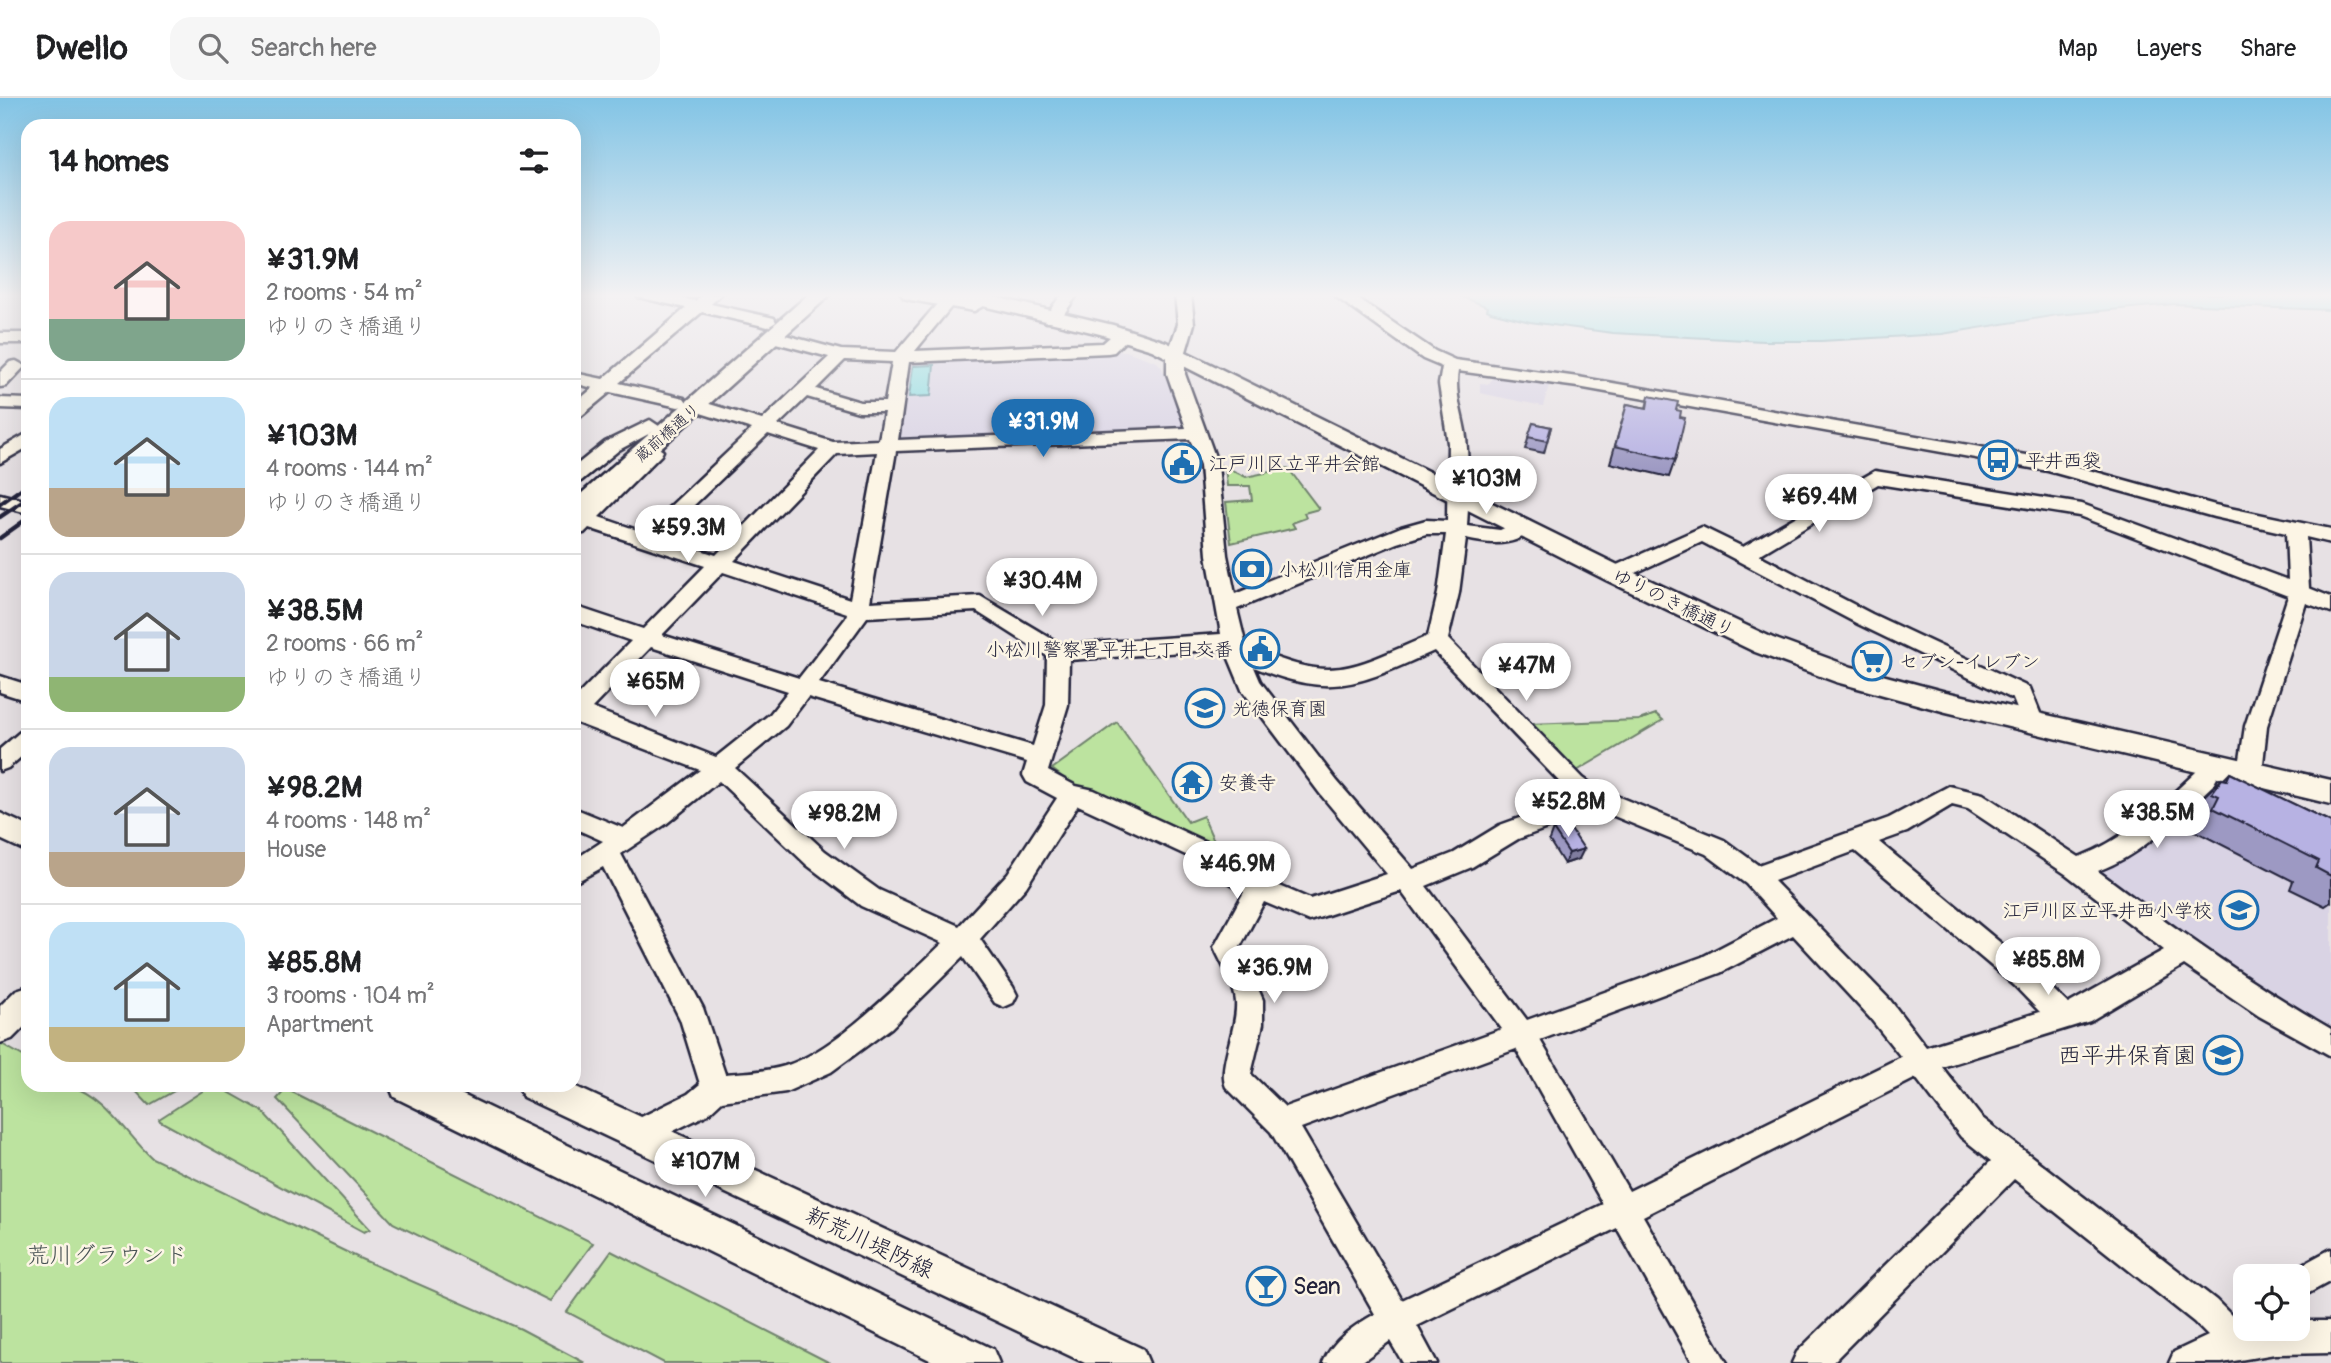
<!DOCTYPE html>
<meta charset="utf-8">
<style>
:root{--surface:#fff;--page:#f6f6f6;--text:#202124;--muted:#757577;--line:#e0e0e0;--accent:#1f6fb2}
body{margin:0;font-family:Pangolin,"Klee One",sans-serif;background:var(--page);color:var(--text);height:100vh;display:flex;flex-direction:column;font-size:26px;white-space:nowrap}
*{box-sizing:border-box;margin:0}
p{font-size:23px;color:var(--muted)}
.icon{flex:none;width:38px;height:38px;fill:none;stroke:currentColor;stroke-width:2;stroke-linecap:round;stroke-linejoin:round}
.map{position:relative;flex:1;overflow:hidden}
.side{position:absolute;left:21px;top:21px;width:560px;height:973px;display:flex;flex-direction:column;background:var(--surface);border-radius:21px;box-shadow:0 7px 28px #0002}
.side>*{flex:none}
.controls{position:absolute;left:2233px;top:1166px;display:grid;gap:14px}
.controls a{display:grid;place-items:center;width:77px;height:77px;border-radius:14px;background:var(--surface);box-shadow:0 7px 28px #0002;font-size:35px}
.price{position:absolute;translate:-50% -60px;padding:0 16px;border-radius:24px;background:#fff;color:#222;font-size:23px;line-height:46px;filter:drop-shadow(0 2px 4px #0008)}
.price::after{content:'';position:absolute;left:50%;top:42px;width:21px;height:16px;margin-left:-10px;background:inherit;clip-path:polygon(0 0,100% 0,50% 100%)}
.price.current{background:var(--accent);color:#fff}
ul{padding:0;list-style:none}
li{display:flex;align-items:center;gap:21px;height:175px;padding:0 28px}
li+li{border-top:2px solid var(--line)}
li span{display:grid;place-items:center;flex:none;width:196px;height:140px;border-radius:21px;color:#555}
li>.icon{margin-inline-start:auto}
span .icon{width:84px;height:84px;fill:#fffc;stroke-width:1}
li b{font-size:30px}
h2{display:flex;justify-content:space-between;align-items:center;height:84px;padding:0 28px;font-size:30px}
header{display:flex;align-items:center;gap:42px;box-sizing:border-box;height:98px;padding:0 35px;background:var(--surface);border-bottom:2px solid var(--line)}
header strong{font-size:33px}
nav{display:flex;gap:38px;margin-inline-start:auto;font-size:24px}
.search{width:490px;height:63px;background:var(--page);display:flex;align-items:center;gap:18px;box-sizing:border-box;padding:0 24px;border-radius:21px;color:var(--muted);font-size:26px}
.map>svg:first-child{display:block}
.built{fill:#d9d3e4}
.green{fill:#bce39f;stroke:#6f826d;stroke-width:2}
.water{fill:#8adce0;stroke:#60929e;stroke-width:2}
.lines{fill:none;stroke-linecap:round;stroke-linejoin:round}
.minor-casing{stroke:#22223b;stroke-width:5}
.major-casing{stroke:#22223b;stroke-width:5}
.minor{fill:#fcf5e5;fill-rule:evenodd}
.major{fill:#fcf5e5;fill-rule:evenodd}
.rail{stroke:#22223b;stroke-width:4.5}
.wall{fill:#9d99c3;stroke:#22223b;stroke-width:2}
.shaded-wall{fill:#807d9f;stroke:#22223b;stroke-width:2}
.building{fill:#b7b2e3;stroke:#22223b;stroke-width:2}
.labels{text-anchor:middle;stroke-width:5;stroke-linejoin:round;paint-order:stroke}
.far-street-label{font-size:16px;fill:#22223b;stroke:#fcf5e5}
.poi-label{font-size:19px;fill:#22223b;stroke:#fcf5e5;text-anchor:start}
.street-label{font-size:19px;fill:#22223b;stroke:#fcf5e5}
.near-poi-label{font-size:23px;fill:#22223b;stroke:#fcf5e5;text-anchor:end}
.near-street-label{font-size:23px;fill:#22223b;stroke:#fcf5e5}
.near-park-label{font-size:23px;fill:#485254;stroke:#fcf5e5}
</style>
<header>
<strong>Dwello</strong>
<div class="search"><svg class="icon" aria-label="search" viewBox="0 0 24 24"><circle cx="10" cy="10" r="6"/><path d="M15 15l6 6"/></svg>Search here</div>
<nav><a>Map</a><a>Layers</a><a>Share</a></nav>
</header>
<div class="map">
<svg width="2331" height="1265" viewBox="0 0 2331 1265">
<rect width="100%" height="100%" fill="#e7e1e4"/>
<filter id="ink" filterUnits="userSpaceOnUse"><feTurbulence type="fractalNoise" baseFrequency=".0143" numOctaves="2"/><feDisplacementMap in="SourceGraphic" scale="14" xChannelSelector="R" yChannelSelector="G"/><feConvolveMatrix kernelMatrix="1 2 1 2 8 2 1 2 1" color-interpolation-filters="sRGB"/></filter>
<g filter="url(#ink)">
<g class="built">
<path d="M 1126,253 L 1157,264 L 1162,270 L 1184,328 L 1179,332 L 894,345 L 905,266 L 912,262 Z"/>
<path d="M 1493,278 L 1515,278 L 1550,284 L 1543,308 L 1480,295 L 1480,285 L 1489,286 Z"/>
<path d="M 2204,688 L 2331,751 L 2331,932 L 2204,855 L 2096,777 L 2165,727 Z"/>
</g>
<g class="green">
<path d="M 1560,196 L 1830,196 L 1735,199 Z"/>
<path d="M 1225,369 L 1246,379 L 1288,370 L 1319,411 L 1304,415 L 1306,420 L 1292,425 L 1295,430 L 1231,445 L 1226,404 L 1252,402 L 1250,388 L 1227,388 Z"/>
<path d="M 1656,616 L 1663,622 L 1575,674 L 1529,626 L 1639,622 Z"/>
<path d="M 1117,624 L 1188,724 L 1203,718 L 1218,752 L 1079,692 L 1052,671 Z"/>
<path d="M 0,945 L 28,961 L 28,987 C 41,987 60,984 72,988 C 108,1000 125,1035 152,1060 L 361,1161 L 521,1231 L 585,1265 L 0,1265 Z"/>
<path d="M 130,987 L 185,987 L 149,1007 Z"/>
<path d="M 212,987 L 216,987 L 262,1013 L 370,1131 L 364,1134 L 160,1023 L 159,1021 Z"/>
<path d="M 286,991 L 593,1145 L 550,1203 L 393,1125 L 277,1001 Z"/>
<path d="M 611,1153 L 830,1265 L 664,1265 L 567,1214 Z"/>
</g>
<g class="water">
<path d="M 1455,196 L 1735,199 L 1830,196 L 2331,196 L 2331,212 L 2174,206 L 2057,217 L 1942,236 L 1821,243 L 1763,243 L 1613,235 L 1530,224 L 1491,214 L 1487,212 L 1488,209 Z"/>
<path d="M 934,267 L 931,298 L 909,299 L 913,268 Z"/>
</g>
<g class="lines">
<defs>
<g id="minor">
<path d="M 636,196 L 666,196 L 695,203 L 703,196 L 721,196 L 711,206 L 774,220 L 776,224 L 768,229 L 702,214 L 619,285 L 684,300 L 687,304 L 684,308 L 678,309 L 610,294 L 580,319 L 574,320 L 574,306 L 593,290 L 574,285 L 574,275 L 603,281 L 686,210 L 638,199 Z"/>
<path d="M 1062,196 L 1078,196 L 1058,224 L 1046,224 L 1044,220 Z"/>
<path d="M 1175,196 L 1191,196 L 1194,226 L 1185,257 L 1185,276 L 1218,367 L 1227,457 L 1235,496 L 1401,429 L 1426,422 L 1447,423 L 1448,345 L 1439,286 L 1442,269 L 1423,261 L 1332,196 L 1351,196 L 1435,253 L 1455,262 L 1578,279 L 2049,361 L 2215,407 L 2331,431 L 2331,445 L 2306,439 L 2309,490 L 2331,499 L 2331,514 L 2306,505 L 2267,628 L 2262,675 L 2258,682 L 2250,684 L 2242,682 L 2238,675 L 2245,628 L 2288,498 L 2079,418 L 1878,386 L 1759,457 L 1872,516 L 2030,590 L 2044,625 L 2041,631 L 2033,634 L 2025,631 L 2013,601 L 1858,526 L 1702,444 L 1622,481 L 1608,481 L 1605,476 L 1608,471 L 1702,429 L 1743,449 L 1875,373 L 2082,406 L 2288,482 L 2286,435 L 2214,419 L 2048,373 L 1578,289 L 1458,273 C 1454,296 1463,317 1466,339 C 1469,368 1469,398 1467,428 L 1500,432 L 1523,422 L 1530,424 L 1533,429 C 1518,450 1488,446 1466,441 L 1459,495 L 1448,541 L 1583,680 L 1597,690 L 1724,742 L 1758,767 L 1889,720 L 1949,688 L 1983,696 L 2079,759 C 2125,742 2162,706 2197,673 L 2205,671 L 2213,673 L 2217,680 L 2213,687 C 2179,719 2143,756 2098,773 C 2173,829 2249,884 2331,931 L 2331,958 L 2259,918 L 2184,867 L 2090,923 L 1942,969 L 1981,1019 L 2216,1202 L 2233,1219 L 2245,1212 L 2245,1230 L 2298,1230 L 2298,1223 L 2331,1223 L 2331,1255 L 2275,1256 L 2222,1265 L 2169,1265 L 2174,1254 L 2208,1238 L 2194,1224 L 2014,1081 L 1832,1265 L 1792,1265 L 1797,1254 L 1991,1063 L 1961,1039 L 1916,980 L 1643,1118 L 1727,1265 L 1693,1265 L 1617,1130 L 1417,1228 L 1437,1265 L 1403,1265 L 1390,1243 L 1360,1265 L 1323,1265 C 1333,1241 1354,1228 1375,1216 L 1271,1034 L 1226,989 C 1217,968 1238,931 1236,904 C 1235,887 1221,865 1214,849 L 1244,794 L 1190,759 L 1078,707 L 1026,789 L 980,841 L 1013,889 L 1017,897 L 1013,905 L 1004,909 L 995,905 L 963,859 L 891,930 L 831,974 L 786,994 L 722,1003 L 708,1016 L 647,1046 L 637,1050 L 627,1046 L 623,1036 L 627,1026 L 688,996 L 700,986 L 680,921 L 603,769 L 574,785 L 574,762 L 603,743 L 574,730 L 574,710 L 623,730 L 700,672 L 574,624 L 574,601 L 631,543 L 574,523 L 574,508 L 643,531 L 705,468 L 589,430 L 584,435 L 574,436 L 574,421 L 647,349 L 654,347 L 663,353 L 661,357 L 599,419 L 643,434 L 752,331 L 691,312 L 688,308 L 691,304 L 703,304 L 762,322 L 829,259 L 768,243 L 766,239 L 768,235 L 774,234 L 841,252 L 896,254 L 942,200 L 948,198 L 956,203 L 915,253 L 1103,245 L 1118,232 L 1124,231 L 1132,236 L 1114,254 L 1108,255 L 909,264 L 898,342 L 1186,330 L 1167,276 L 1167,257 L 1178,226 ZM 845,262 L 892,264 L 885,304 L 860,304 L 816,291 ZM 807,299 L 859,314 L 884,314 L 879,342 L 833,344 L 778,327 ZM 768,336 L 819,352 L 716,457 L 661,439 ZM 1190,341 L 1200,367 L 1207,457 L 1221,536 L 1062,547 L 980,498 L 870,504 L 896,353 ZM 877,354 L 850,501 L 734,463 L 837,356 ZM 1426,436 L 1446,436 L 1438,495 L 1428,538 C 1343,574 1334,585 1246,548 L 1237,511 L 1397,445 ZM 723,474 L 847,515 L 846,520 L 799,580 L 662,537 ZM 976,513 L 1047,558 L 1046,607 L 1033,648 L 819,585 L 867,519 ZM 651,549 L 788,593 L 770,616 L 716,659 L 592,610 ZM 1225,551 L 1242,592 L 1321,697 L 1387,776 L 1310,801 L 1268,783 L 1208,745 L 1094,692 L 1076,688 L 1048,673 L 1068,607 L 1069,562 ZM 1434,553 L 1573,698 L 1569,702 L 1500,727 L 1454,755 L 1413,771 L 1337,683 L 1260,583 L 1254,569 C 1333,602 1360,586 1434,553 ZM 808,599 L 1027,664 L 1023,677 L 1027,684 L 1057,700 L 1008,775 L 959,828 L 879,792 L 825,753 L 735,670 L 786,628 ZM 719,683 L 807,767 L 861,808 L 943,845 C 902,883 837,952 785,968 C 766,974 744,974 725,976 L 703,910 L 621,756 L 666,726 ZM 1952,707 L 1968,711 L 2067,777 L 2164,852 L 2068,906 L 2032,871 L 1879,744 L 1907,734 ZM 1592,709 L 1706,756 L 1746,786 L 1777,820 L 1702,859 L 1527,922 L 1426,788 L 1472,769 L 1518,741 L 1585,716 ZM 1855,753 L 2014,887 L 2040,914 L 1926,949 L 1890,902 L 1774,783 ZM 1401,793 L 1502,931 L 1285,1009 L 1251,976 L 1263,926 L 1263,902 L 1240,849 L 1264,804 L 1309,823 ZM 1793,837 L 1870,920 L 1901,959 L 1629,1093 L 1540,942 L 1720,875 ZM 1516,951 L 1603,1106 L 1402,1202 L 1301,1030 Z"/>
<rect x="0" y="235" width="28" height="10"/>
<path d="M 16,263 L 25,268 L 6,288 L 0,289 L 0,274 L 10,264 Z"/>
<path d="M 0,300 L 28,301 L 28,311 L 0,310 Z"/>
<path d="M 650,322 L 659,328 L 656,332 L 619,352 L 581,383 L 574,385 L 574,369 L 605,344 Z"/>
<path d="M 28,335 L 28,349 L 0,365 L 0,351 Z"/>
<path d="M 0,396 L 28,403 L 28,415 L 0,408 Z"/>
<path d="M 0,578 L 28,587 L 28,603 L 0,594 Z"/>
<path d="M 28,631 L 28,653 L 8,670 L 0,673 L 0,651 L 20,634 Z"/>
<path d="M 2331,1151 L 2331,1183 L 2298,1201 L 2298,1178 L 2286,1178 L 2287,1175 Z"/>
</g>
<g id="major">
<path d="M 809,196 L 831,196 L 582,421 L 574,423 L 574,402 Z"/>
<path d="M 901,196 L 983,196 L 1113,227 L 1166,244 L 1624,470 L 1773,540 L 1852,569 L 1946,594 L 2331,682 L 2331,706 L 1946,614 L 1836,584 L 1755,554 L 1606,482 L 1152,252 L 1100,236 L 983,208 L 974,213 L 911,202 L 904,200 Z"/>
<path d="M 0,715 L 28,728 L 28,754 L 0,741 Z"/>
<path d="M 28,888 L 28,925 L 12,941 L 0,945 L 0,908 L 16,892 Z"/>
<path d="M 389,987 L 442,987 L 993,1251 L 999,1265 L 936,1265 L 394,999 Z"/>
<path d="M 518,987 L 572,987 L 1143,1251 L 1149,1265 L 1085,1265 L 523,999 Z"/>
</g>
</defs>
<use href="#minor" class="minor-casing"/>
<use href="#major" class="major-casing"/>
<use href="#minor" class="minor"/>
<use href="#major" class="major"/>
<g class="rail">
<path d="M 0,406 L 28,386"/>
<path d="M 0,419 L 28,400"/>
<path d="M 0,440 L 28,420"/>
</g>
</g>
<g class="wall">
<path d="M 1649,298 L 1676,312 L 1680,319 L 1675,362 L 1669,379 L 1610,365 L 1627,306 L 1646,310 Z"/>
<path d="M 1533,325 L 1551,329 L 1544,355 L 1525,351 Z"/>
<path d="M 2230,675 L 2331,724 L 2331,804 L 2325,808 L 2290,791 L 2293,783 L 2191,731 L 2196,719 L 2190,716 L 2199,703 L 2222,681 L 2223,682 Z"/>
<path d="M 1553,731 L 1579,761 L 1564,766 L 1549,742 Z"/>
</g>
<path class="shaded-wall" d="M 1584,751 L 1579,761 L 1564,766 L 1569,755 Z"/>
<g class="building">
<path d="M 1649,298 L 1678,304 L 1676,312 L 1681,313 L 1680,319 L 1685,320 L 1675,362 L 1615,348 L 1627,306 L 1647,310 Z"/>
<path d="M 1533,325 L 1551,329 L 1547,343 L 1528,339 Z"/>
<path d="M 2230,675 L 2331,724 L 2331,778 L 2316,770 L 2319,763 L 2213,710 L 2219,698 L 2212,695 L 2222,681 L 2227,682 Z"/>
<path d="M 1568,727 L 1584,751 L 1569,755 L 1553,731 Z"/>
</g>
</g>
<linearGradient id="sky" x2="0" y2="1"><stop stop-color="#82c4e5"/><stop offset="0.53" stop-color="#f4f2f3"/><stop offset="1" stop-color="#f4f2f3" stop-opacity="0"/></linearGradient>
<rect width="2331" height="373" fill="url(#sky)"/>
<defs>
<symbol id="bus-ring" viewBox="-11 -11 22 22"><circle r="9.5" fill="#fcf5e5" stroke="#1f6fb2" stroke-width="1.5"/><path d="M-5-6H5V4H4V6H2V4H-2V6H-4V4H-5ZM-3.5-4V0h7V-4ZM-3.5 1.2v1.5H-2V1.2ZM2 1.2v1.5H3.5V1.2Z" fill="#1f6fb2"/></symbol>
<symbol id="civic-ring" viewBox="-11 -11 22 22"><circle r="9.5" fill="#fcf5e5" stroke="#1f6fb2" stroke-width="1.5"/><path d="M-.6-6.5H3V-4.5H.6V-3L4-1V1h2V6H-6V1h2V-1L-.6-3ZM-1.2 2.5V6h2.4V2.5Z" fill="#1f6fb2"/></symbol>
<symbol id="bank-ring" viewBox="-11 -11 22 22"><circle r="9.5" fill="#fcf5e5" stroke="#1f6fb2" stroke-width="1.5"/><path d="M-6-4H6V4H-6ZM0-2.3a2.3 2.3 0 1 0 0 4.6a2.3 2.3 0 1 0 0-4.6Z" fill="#1f6fb2"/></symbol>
<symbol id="supermarket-ring" viewBox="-11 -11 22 22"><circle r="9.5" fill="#fcf5e5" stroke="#1f6fb2" stroke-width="1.5"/><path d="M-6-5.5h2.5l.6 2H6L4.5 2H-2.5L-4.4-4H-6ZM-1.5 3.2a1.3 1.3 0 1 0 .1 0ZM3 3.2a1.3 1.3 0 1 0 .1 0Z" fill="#1f6fb2"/></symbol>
<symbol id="school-ring" viewBox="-11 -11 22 22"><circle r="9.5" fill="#fcf5e5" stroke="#1f6fb2" stroke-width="1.5"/><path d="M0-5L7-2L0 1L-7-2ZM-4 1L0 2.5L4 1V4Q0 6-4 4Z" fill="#1f6fb2"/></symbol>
<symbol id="temple-ring" viewBox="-11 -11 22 22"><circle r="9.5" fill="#fcf5e5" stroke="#1f6fb2" stroke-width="1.5"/><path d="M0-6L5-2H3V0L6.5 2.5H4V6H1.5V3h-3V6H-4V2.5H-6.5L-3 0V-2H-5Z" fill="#1f6fb2"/></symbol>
<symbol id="bar-ring" viewBox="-11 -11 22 22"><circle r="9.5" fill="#fcf5e5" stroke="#1f6fb2" stroke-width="1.5"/><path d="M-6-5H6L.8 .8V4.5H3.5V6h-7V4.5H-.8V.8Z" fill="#1f6fb2"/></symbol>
</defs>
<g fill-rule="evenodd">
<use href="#bus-ring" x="1976" y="340" width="44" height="44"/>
<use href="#civic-ring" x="1160" y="343" width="44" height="44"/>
<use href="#bank-ring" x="1230" y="449" width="44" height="44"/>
<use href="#civic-ring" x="1238" y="529" width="44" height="44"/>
<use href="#supermarket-ring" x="1850" y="541" width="44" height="44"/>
<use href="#school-ring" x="1183" y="588" width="44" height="44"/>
<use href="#temple-ring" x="1170" y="662" width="44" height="44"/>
<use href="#school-ring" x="2217" y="790" width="44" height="44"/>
<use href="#school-ring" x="2201" y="935" width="44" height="44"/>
<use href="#bar-ring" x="1244" y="1166" width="44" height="44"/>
</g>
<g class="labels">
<g class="far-street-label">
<text transform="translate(667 334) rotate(-41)" y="6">蔵前橋通り</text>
</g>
<g class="poi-label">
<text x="2025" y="369">平井西袋</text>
<text x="1209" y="372">江戸川区立平井会館</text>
<text x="1279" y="478">小松川信用金庫</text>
<text x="1233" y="558" text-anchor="end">小松川警察署平井七丁目交番</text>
<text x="1899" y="570">セブン-イレブン</text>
<text x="1232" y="617">光徳保育園</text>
<text x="1219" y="691">安養寺</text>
<text x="2212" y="819" text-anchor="end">江戸川区立平井西小学校</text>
</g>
<g class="street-label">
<text transform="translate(1674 504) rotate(26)" y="7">ゆりのき橋通り</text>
</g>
<g class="near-poi-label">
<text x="2196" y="965">西平井保育園</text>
<text x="1293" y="1196" text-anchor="start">Sean</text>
</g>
<g class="near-street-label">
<text transform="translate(870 1144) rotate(25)" y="8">新荒川堤防線</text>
</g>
<g class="near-park-label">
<text x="107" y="1165">荒川グラウンド</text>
</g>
</g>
</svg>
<div class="controls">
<a><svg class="icon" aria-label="locate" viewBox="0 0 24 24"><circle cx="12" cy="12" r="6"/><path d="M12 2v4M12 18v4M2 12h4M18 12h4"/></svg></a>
</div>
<b class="price current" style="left:1043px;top:361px">¥31.9M</b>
<b class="price" style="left:1486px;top:418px">¥103M</b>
<b class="price" style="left:1819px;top:436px">¥69.4M</b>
<b class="price" style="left:688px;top:467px">¥59.3M</b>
<b class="price" style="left:1042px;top:520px">¥30.4M</b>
<b class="price" style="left:1526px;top:605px">¥47M</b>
<b class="price" style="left:655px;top:621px">¥65M</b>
<b class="price" style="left:1568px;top:741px">¥52.8M</b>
<b class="price" style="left:2157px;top:752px">¥38.5M</b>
<b class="price" style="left:844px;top:753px">¥98.2M</b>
<b class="price" style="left:1237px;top:803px">¥46.9M</b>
<b class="price" style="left:2048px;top:899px">¥85.8M</b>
<b class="price" style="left:1274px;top:907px">¥36.9M</b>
<b class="price" style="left:705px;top:1101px">¥107M</b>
<section class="side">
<h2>14 homes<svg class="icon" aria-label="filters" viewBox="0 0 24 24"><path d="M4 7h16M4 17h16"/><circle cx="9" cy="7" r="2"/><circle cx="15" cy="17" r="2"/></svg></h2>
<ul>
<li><span style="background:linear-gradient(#f6c9c9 70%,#7fa58c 0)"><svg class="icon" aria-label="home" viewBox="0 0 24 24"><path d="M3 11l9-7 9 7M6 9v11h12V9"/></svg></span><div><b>¥31.9M</b><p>2 rooms · 54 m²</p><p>ゆりのき橋通り</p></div></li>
<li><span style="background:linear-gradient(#bfe0f5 65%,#b9a48a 0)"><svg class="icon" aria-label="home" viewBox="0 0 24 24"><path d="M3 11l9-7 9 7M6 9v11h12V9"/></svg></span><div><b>¥103M</b><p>4 rooms · 144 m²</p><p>ゆりのき橋通り</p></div></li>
<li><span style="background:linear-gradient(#c9d6e8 75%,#8fb573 0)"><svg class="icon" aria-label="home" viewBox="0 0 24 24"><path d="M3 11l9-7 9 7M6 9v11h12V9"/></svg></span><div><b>¥38.5M</b><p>2 rooms · 66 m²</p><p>ゆりのき橋通り</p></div></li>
<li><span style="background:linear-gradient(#c9d6e8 75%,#b9a48a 0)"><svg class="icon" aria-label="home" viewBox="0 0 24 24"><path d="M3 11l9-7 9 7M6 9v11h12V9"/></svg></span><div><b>¥98.2M</b><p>4 rooms · 148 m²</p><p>House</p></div></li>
<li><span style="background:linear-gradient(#bfe0f5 75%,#c2b280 0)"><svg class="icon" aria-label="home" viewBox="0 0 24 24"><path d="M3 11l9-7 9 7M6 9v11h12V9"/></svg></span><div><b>¥85.8M</b><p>3 rooms · 104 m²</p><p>Apartment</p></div></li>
</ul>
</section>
</div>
